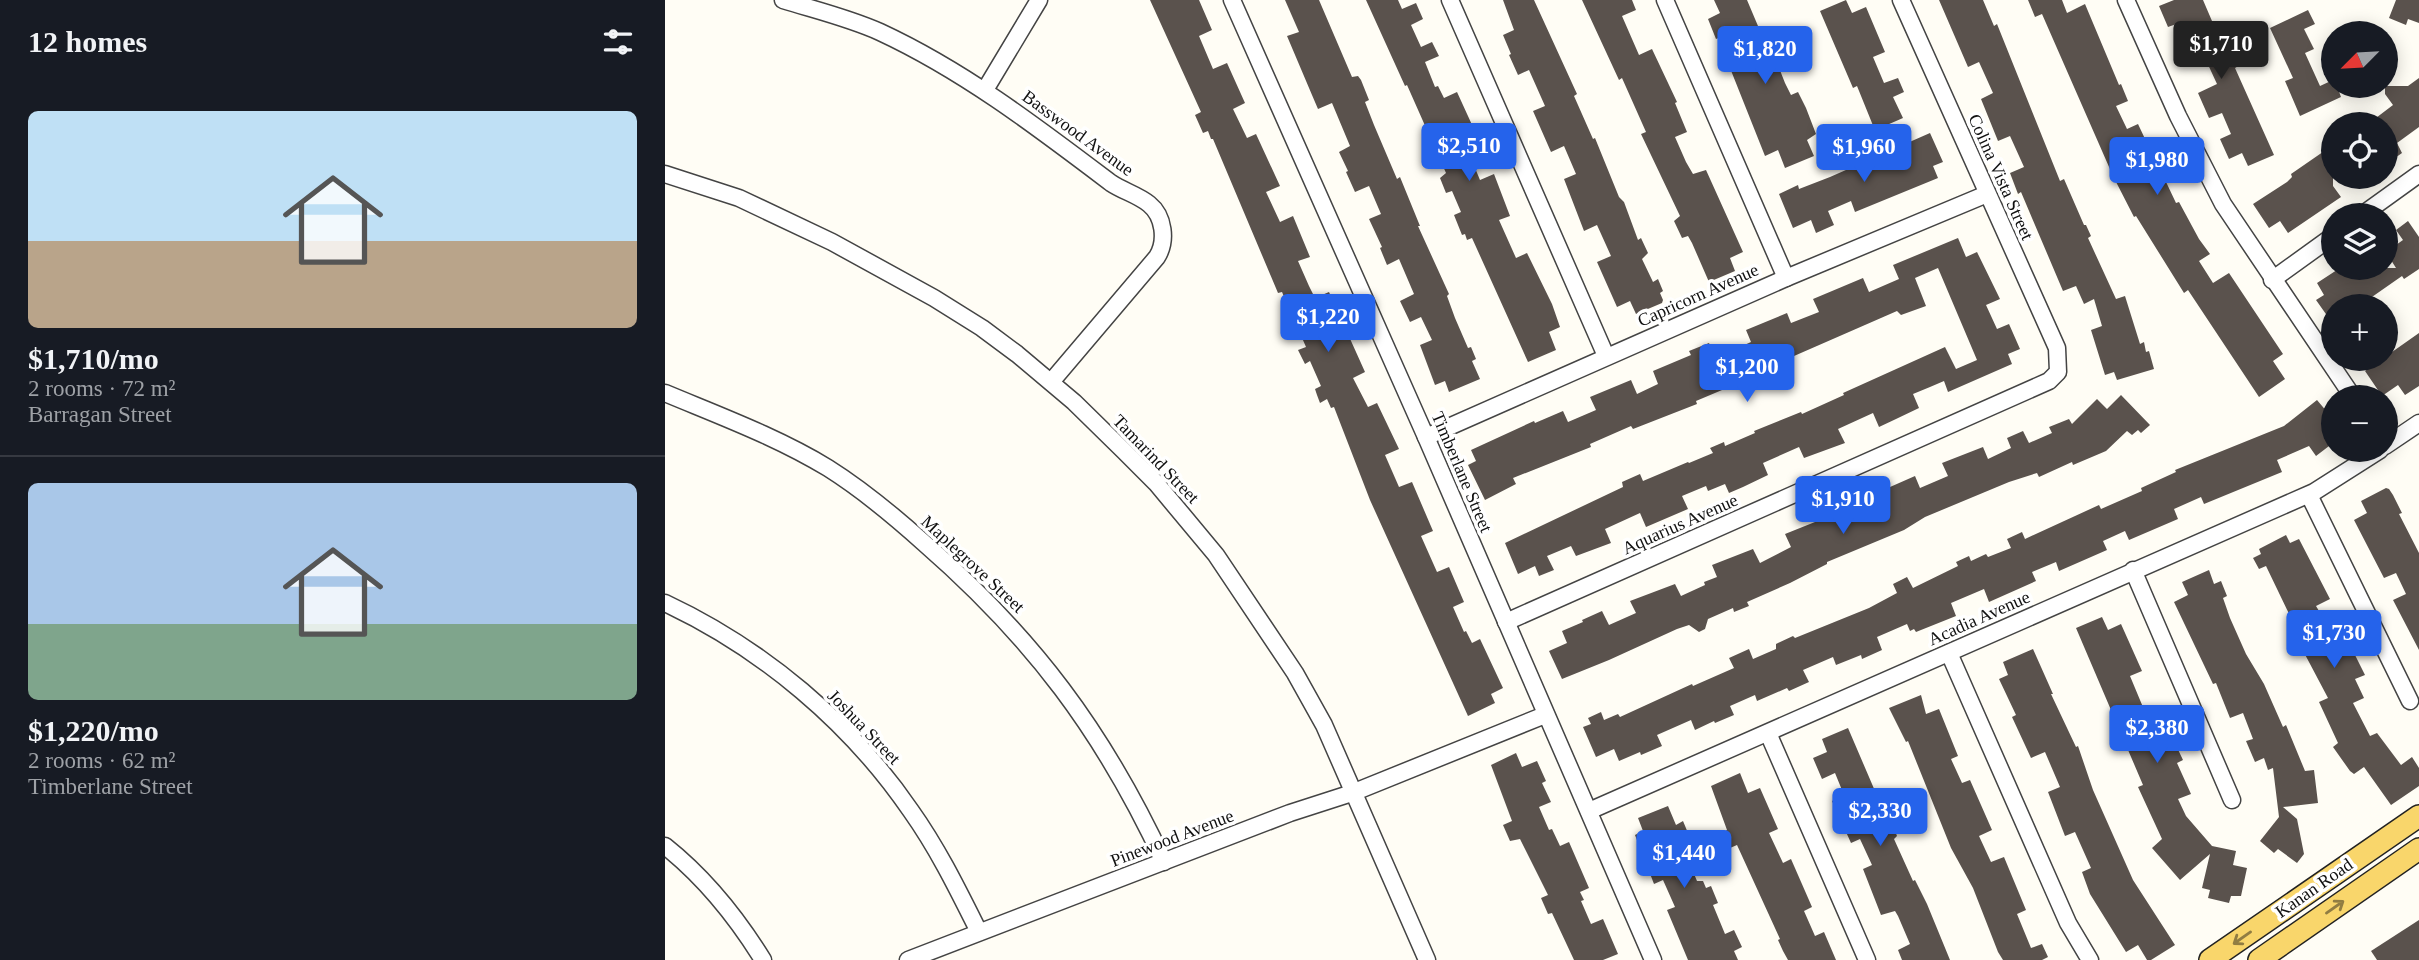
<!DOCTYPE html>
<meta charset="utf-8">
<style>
:root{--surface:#171b24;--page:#242831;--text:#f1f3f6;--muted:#9ea1a6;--line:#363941;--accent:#2563eb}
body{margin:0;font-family:"Times New Roman",serif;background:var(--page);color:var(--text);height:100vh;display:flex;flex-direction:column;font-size:26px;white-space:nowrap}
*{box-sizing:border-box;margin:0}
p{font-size:23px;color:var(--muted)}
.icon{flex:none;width:38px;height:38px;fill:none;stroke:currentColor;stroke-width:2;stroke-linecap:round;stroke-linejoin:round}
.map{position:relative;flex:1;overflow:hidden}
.side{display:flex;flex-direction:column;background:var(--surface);width:665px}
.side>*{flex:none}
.needle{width:46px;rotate:246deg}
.tools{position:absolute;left:1656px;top:21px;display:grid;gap:14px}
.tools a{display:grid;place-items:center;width:77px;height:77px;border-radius:50%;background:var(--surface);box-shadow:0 4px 18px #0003;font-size:35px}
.price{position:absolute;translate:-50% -60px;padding:0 16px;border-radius:7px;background:var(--accent);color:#fff;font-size:23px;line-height:46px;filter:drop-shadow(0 2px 4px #0008)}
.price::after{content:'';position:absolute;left:50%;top:42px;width:21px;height:16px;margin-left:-10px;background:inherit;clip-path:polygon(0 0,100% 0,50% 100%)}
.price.on{background:#222;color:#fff}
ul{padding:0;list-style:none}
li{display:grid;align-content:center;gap:14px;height:371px;padding:0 28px}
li+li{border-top:2px solid var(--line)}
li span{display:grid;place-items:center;height:217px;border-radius:10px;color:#555}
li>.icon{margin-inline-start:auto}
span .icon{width:126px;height:126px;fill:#fffc;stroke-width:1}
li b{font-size:30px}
h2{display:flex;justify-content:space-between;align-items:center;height:84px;padding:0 28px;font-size:30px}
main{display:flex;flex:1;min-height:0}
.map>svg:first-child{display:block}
.building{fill:#5a524d}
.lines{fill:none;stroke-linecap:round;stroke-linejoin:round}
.minor-casing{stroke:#444;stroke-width:19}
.major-casing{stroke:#222;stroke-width:24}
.minor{stroke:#fff;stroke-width:16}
.major{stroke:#f9d66b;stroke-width:21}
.oneway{stroke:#917d42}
.labels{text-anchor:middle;stroke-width:7;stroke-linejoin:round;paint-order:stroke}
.street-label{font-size:18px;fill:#111;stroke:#fff}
</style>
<main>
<section class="side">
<h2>12 homes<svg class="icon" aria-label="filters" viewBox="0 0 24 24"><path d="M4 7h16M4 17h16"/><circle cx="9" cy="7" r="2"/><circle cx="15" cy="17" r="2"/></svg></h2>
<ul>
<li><span style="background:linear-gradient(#bfe0f5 60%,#b9a48a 0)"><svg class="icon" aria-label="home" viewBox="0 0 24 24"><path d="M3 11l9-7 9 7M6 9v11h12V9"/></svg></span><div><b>$1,710/mo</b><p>2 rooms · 72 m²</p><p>Barragan Street</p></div></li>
<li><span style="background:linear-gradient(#a9c7e8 65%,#7fa58c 0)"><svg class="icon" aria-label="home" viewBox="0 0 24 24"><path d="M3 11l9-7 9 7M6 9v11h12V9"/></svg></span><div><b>$1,220/mo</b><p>2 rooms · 62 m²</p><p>Timberlane Street</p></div></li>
</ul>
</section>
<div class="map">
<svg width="1754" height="960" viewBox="0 0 1754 960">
<rect width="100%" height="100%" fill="#fffdf5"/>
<g class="building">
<path d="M 485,0 L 534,0 L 547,30 L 534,36 L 548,69 L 562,63 L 580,103 L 568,109 L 582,138 L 591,134 L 615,186 L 601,192 L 615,222 L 628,216 L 645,257 L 633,261 L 644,286 L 650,298 L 664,292 L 700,372 L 688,378 L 703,407 L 712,403 L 734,449 L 720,455 L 734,487 L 747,482 L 768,531 L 756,536 L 772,572 L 784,567 L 799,602 L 788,607 L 799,632 L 801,631 L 807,643 L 815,639 L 838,688 L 826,694 L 830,703 L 803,716 L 705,500 L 669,407 L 666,408 L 662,399 L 655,403 L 652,395 L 650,389 L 656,386 L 645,361 L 640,364 L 633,350 L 641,347 L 617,292 L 613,293 L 548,139 L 546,139 L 543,131 L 538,133 L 530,115 L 536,112 Z"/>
<path d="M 620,0 L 654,0 L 687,77 L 693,76 L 696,80 L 704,100 L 700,102 L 709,125 L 732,179 L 735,177 L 755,226 L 753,226 L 784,294 L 782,296 L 790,318 L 803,348 L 806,347 L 811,359 L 807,361 L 815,379 L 784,392 L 780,381 L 770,385 L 755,345 L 767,340 L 756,317 L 745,322 L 735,301 L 749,294 L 734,259 L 722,265 L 715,248 L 717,247 L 704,219 L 716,214 L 704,186 L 690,192 L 681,172 L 683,171 L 674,152 L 685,146 L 667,103 L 653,109 L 647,95 L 622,36 L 634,32 Z"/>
<path d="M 701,0 L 733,0 L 737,9 L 751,3 L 758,19 L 746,25 L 756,47 L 767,42 L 774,56 L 760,62 L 770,87 L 773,86 L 779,98 L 792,92 L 813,138 L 800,144 L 815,180 L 829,174 L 845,216 L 834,220 L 851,258 L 862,253 L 887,304 L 895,327 L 884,332 L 891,350 L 863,362 L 807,238 L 802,240 L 800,234 L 797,235 L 789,215 L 796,212 L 787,191 L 781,193 L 775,178 L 781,173 L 742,85 L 740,86 Z"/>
<path d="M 838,0 L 869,0 L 912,94 L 909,96 L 928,139 L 930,138 L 954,197 L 959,202 L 973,240 L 976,238 L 983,253 L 977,259 L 988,282 L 993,279 L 998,291 L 995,293 L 998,300 L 997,303 L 971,314 L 965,301 L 952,307 L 932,262 L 946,256 L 932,225 L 919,231 L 899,179 L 911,174 L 899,146 L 886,152 L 868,111 L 880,106 L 864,70 L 853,75 L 844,55 L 846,54 L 838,35 L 849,30 Z"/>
<path d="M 917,0 L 967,0 L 971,10 L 957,16 L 974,55 L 987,49 L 1012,102 L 1010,103 L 1022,132 L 1010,137 L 1021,162 L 1028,174 L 1041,170 L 1078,252 L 1065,258 L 1070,271 L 1044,282 L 1027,243 L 1023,236 L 1017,238 L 1009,221 L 1015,216 L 976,134 L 981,132 L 957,78 L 954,80 Z"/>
<path d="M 1049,0 L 1082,0 L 1093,26 L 1095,26 L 1103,40 L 1120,83 L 1126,95 L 1133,92 L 1141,108 L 1151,134 L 1142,140 L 1149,156 L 1120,168 L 1113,150 L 1100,156 L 1065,68 L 1078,62 L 1065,33 L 1051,39 L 1043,19 L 1055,13 Z"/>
<path d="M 1181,0 L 1187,13 L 1201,7 L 1220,52 L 1208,57 L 1219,83 L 1233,78 L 1239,92 L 1228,97 L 1238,118 L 1215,128 L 1214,126 L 1209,128 L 1192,86 L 1188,88 L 1155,11 Z"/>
<path d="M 1274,0 L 1318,0 L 1329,26 L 1332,24 L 1395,181 L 1399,179 L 1419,225 L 1421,225 L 1426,236 L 1423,238 L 1451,299 L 1460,296 L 1475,344 L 1479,342 L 1481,352 L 1484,351 L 1489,369 L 1452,380 L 1449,372 L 1440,375 L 1426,330 L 1437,326 L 1429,299 L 1419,304 L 1411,286 L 1398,291 L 1356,192 L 1353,194 L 1345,173 L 1359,167 L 1345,136 L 1333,141 L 1316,99 L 1328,93 L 1314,62 L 1303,67 Z"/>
<path d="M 1363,0 L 1397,0 L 1402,13 L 1420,4 L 1454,85 L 1456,84 L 1463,101 L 1451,106 L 1462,129 L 1473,124 L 1481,141 L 1468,146 L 1479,172 L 1493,165 L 1511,203 L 1514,202 L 1534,239 L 1545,254 L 1534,261 L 1548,283 L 1564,273 L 1618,354 L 1608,361 L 1620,379 L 1594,397 L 1523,290 L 1519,293 L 1471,216 L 1469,217 L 1448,176 L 1377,14 L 1370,17 Z"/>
<path d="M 1509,0 L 1538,0 L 1553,35 L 1560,31 L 1575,65 L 1570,68 L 1609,155 L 1583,166 L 1577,153 L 1564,159 L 1555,139 L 1566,134 L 1557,113 L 1544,118 L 1533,93 L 1552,84 L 1540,58 L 1528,63 L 1521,50 L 1528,47 L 1517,22 L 1503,27 L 1494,6 Z"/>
<path d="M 1731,0 L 1754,0 L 1754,23 L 1743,19 L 1741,25 L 1724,18 Z"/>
<path d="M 1643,10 L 1650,24 L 1639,29 L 1649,49 L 1640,53 L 1655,86 L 1668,80 L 1668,86 L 1672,86 L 1676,97 L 1635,116 L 1620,81 L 1628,78 L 1605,28 Z"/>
<path d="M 1754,78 L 1754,127 L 1732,143 L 1737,153 L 1720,165 L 1720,124 L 1703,124 L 1728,105 L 1720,94 L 1720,86 L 1743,86 Z"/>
<path d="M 1265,133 L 1278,162 L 1268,166 L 1273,178 L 1190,212 L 1186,201 L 1163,211 L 1169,225 L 1151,233 L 1146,220 L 1128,228 L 1114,194 L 1133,185 L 1134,189 L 1165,177 Z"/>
<path d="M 1668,145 L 1668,186 L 1676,197 L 1623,233 L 1615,221 L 1604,228 L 1588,204 L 1622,182 L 1627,177 L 1626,174 Z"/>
<path d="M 1743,221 L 1754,237 L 1754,269 L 1739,279 L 1737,276 L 1694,306 L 1668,306 L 1668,324 L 1651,300 L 1659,295 L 1652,283 L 1675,268 L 1731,268 L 1721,252 L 1738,240 L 1731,230 Z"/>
<path d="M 1293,238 L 1301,257 L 1312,252 L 1335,299 L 1321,305 L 1332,329 L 1344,324 L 1355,349 L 1343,354 L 1347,364 L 1283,392 L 1279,381 L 1265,387 L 1248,394 L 1254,408 L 1231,419 L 1214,427 L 1208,413 L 1173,429 L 1180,443 L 1139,458 L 1134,447 L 1098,463 L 1103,475 L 1078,487 L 1064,493 L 1060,484 L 1043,491 L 1041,486 L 1017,496 L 1023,509 L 981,527 L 975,513 L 940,529 L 946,543 L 911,556 L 906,546 L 882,556 L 889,570 L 874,576 L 870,566 L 853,574 L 840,543 L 958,487 L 957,482 L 975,474 L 978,481 L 1023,462 L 1024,463 L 1048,453 L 1045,448 L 1059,442 L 1060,446 L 1090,433 L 1089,431 L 1136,412 L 1137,414 L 1179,395 L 1178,393 L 1280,347 L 1291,369 L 1312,360 L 1273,268 L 1250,278 L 1261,306 L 1236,315 L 1232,311 L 1090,373 L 1076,382 L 1031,401 L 1032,404 L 968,429 L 966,426 L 925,444 L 926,447 L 848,478 L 851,484 L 820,500 L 803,465 L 811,461 L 806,450 L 869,421 L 870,423 L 898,411 L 903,422 L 931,410 L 925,397 L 966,380 L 972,394 L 993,384 L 988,371 L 1026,355 L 1024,351 L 1044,343 L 1050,357 L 1075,347 L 1086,342 L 1081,330 L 1122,313 L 1126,323 L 1154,312 L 1148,299 L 1198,278 L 1204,292 L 1234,279 L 1228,265 Z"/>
<path d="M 1754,333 L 1754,386 L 1740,395 L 1733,385 L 1717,396 L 1700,371 Z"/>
<path d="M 1456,395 L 1485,425 L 1476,433 L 1473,430 L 1467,435 L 1462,431 L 1441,451 L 1408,465 L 1407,462 L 1374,477 L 1372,473 L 1344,482 L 1260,517 L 1239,530 L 1162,562 L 1162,564 L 1125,583 L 1082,602 L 1084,606 L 1069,612 L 1068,608 L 1043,619 L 1040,629 L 1034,632 L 1024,625 L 1012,629 L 944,660 L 897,679 L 884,651 L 902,643 L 897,631 L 918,622 L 917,620 L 937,611 L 944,625 L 971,613 L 965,601 L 1010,584 L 1016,596 L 1040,585 L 1039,582 L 1052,577 L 1047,565 L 1088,549 L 1095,563 L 1126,547 L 1120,534 L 1150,522 L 1149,520 L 1169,511 L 1175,525 L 1211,510 L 1205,497 L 1225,487 L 1250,476 L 1255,488 L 1283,476 L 1277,463 L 1318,447 L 1323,459 L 1346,448 L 1342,438 L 1358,431 L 1364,443 L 1387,433 L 1384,427 L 1404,419 L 1407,424 L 1432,399 L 1442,409 Z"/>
<path d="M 1652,400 L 1668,419 L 1668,424 L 1659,430 L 1668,443 L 1651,456 L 1644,446 L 1612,460 L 1617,472 L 1539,504 L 1536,497 L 1509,509 L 1513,519 L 1464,540 L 1460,531 L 1438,541 L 1442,550 L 1394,571 L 1391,562 L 1367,572 L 1371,581 L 1324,602 L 1319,589 L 1286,603 L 1291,616 L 1251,632 L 1249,629 L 1245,631 L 1242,624 L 1212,637 L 1217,650 L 1197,659 L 1196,655 L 1171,665 L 1168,657 L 1138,670 L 1144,682 L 1124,691 L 1122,688 L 1092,701 L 1090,695 L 1065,706 L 1069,715 L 1050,723 L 1049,721 L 1030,730 L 1026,720 L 992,735 L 997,746 L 976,755 L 975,752 L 954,761 L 949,749 L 931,757 L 918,727 L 926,724 L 923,718 L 936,712 L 939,720 L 953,714 L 955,717 L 1027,684 L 1028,686 L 1069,668 L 1064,658 L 1084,649 L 1088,659 L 1111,649 L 1111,644 L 1128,636 L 1130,638 L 1204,608 L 1232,593 L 1228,584 L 1242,577 L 1248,588 L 1293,566 L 1291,562 L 1304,556 L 1306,561 L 1321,554 L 1323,557 L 1346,548 L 1342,539 L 1357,532 L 1360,539 L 1434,505 L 1436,509 L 1477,491 L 1476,488 L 1511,472 L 1510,470 L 1619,426 Z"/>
<path d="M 1721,488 L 1724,489 L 1728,495 L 1737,513 L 1734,514 L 1754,553 L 1754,650 L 1728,600 L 1741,594 L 1731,573 L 1719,578 L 1689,520 L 1702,513 L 1696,501 Z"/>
<path d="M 1621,535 L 1625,543 L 1634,539 L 1665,599 L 1651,606 L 1654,611 L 1644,616 L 1653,636 L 1675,625 L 1700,675 L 1690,679 L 1699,698 L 1688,703 L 1705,736 L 1712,733 L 1736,765 L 1747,757 L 1754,768 L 1754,786 L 1726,805 L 1699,767 L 1689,774 L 1685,771 L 1668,747 L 1673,743 L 1654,702 L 1663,698 L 1635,645 L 1630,648 L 1622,630 L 1627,628 L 1625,624 L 1628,622 L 1601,566 L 1594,569 L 1588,558 L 1596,554 L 1594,549 Z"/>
<path d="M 1544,570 L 1549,584 L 1556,581 L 1562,596 L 1558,598 L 1565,618 L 1581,654 L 1599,684 L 1618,727 L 1621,725 L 1640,771 L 1649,770 L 1653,803 L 1618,807 L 1632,819 L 1639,854 L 1632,863 L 1613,849 L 1609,853 L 1595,841 L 1614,817 L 1608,768 L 1603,770 L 1599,758 L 1590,762 L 1581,741 L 1588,739 L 1578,713 L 1565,718 L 1551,683 L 1548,684 L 1509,602 L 1523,595 L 1517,582 Z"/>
<path d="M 1437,617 L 1443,630 L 1456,624 L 1477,671 L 1465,676 L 1480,712 L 1492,707 L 1506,740 L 1508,739 L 1518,760 L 1512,763 L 1526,794 L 1513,799 L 1521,816 L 1547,846 L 1571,851 L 1568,865 L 1582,868 L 1576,896 L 1566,896 L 1564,903 L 1543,898 L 1545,890 L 1537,888 L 1545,854 L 1515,880 L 1487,848 L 1497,839 L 1473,787 L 1478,785 L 1411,628 Z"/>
<path d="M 1368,649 L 1388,694 L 1386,694 L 1411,747 L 1413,746 L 1428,790 L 1468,880 L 1510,945 L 1486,960 L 1482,960 L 1473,945 L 1461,952 L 1425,894 L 1417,872 L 1426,868 L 1410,832 L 1400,836 L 1383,792 L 1395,787 L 1380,752 L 1366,758 L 1347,717 L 1351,715 L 1334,679 L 1343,675 L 1338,662 Z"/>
<path d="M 1256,695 L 1261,714 L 1274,709 L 1293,756 L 1286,759 L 1297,783 L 1305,780 L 1327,830 L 1314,836 L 1326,862 L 1339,857 L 1361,910 L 1352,914 L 1366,948 L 1377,944 L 1383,957 L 1377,960 L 1338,960 L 1333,952 L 1308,888 L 1286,848 L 1243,741 L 1241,742 L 1224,708 Z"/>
<path d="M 1183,728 L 1219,812 L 1226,809 L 1232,821 L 1227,823 L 1232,836 L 1229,839 L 1248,881 L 1250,880 L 1262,904 L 1285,960 L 1237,960 L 1233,950 L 1245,944 L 1233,916 L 1230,911 L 1216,915 L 1198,869 L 1207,865 L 1195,839 L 1186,843 L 1167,801 L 1179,795 L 1170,773 L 1157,779 L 1148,758 L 1162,752 L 1157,739 Z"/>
<path d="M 851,753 L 857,767 L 872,761 L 881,781 L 877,783 L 886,802 L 874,807 L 884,830 L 887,829 L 895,846 L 904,842 L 924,888 L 915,892 L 919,900 L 916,901 L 926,924 L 938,919 L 953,954 L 938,960 L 909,960 L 887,913 L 883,914 L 876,898 L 883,895 L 855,839 L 845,841 L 838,825 L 847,821 L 826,765 Z"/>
<path d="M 1075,773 L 1083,793 L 1095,788 L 1113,829 L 1104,833 L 1118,863 L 1126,859 L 1147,907 L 1139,911 L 1150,936 L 1159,932 L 1171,960 L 1123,960 L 1118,951 L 1113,940 L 1115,939 L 1072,845 L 1065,848 L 1058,832 L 1062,830 L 1046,786 Z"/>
<path d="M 1003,806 L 1011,825 L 1018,821 L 1023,833 L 1014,838 L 1032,881 L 1038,881 L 1041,888 L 1046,886 L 1053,903 L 1048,905 L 1060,934 L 1069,930 L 1077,947 L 1069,951 L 1073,960 L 1023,960 L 1002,910 L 1010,907 L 998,880 L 989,884 L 970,835 L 978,831 L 973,818 Z"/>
<path d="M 1754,920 L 1754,960 L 1712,960 L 1706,951 Z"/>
</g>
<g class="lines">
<defs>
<g id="minor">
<path d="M 118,0 C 150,10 184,18 215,32 C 299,71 372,127 446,183 C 458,191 473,195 484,204 C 499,216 502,241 492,257 L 386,382"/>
<path d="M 567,0 L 761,437 L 988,960"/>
<path d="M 785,0 L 941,356"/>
<path d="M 1000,0 L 1121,278"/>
<path d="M 1461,0 L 1513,116 L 1558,204 L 1688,397"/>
<path d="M 320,90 L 374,0"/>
<path d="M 0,174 L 74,198 L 167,242 L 269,298 L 317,328 L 352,354 L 409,402 L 459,451 L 491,483 L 551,555 L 630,673 L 659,725 L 762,960"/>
<path d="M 1697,215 L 1754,174"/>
<path d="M 1607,280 L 1668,236"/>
<path d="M 0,393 C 55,416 112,437 163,468 C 198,490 229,516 259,543 C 368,638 438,731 499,862"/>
<path d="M 761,437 L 1121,278 L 1322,194"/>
<path d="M 1720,446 L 1754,423"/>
<path d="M 1644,495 L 1745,701"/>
<path d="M 1468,570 L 1567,800"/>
<path d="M 0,603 C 98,649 185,722 246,811 C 273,849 293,890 314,932"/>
<path d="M 841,622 L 1384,381 L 1393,372 L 1392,348 L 1236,0"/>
<path d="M 1284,653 L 1403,923 L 1425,960"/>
<path d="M 1103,733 L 1202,960"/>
<path d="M 924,811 L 1649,492 L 1715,450"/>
<path d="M 0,846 C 39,877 72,918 98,960"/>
<path d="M 243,960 L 625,813 L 687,793 L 880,715"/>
</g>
<g id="major">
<path d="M 1545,960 L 1754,816"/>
<path d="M 1594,960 L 1754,849"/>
</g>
</defs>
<use href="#minor" class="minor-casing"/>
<use href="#major" class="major-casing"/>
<use href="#minor" class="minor"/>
<use href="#major" class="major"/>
</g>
<defs><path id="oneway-shaft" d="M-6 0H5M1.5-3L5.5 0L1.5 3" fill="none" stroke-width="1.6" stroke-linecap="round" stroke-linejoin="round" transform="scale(1.75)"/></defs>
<g class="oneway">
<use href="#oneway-shaft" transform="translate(1670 907) rotate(-35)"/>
<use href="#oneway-shaft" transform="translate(1577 938) rotate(145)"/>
</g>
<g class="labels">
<g class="street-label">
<text transform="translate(413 133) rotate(36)" y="6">Basswood Avenue</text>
<text transform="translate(1336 177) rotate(66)" y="6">Colina Vista Street</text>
<text transform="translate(1033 295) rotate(-24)" y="6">Capricorn Avenue</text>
<text transform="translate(491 459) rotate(46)" y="6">Tamarind Street</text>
<text transform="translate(797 472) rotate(67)" y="6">Timberlane Street</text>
<text transform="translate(1015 524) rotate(-24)" y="6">Aquarius Avenue</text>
<text transform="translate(308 564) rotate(43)" y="6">Maplegrove Street</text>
<text transform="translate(1314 618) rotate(-24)" y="6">Acadia Avenue</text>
<text transform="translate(199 727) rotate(46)" y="6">Joshua Street</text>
<text transform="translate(507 838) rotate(-21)" y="6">Pinewood Avenue</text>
<text transform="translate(1649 888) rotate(-35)" y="6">Kanan Road</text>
</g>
</g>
</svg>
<div class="tools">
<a><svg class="needle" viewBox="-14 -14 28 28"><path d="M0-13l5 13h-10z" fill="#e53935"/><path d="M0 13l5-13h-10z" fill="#9ea1a6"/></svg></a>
<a><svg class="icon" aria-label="locate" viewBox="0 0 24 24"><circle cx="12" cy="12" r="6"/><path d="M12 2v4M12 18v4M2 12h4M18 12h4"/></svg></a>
<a><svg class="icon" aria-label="layers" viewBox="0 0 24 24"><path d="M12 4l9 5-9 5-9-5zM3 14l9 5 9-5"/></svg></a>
<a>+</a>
<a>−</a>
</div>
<b class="price on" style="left:1556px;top:81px">$1,710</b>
<b class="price" style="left:1100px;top:86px">$1,820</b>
<b class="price" style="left:804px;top:183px">$2,510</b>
<b class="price" style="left:1199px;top:184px">$1,960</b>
<b class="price" style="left:1492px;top:197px">$1,980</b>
<b class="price" style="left:663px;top:354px">$1,220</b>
<b class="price" style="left:1082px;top:404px">$1,200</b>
<b class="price" style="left:1178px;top:536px">$1,910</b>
<b class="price" style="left:1669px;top:670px">$1,730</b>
<b class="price" style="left:1492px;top:765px">$2,380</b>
<b class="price" style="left:1215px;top:848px">$2,330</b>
<b class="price" style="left:1019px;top:890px">$1,440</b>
</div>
</main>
